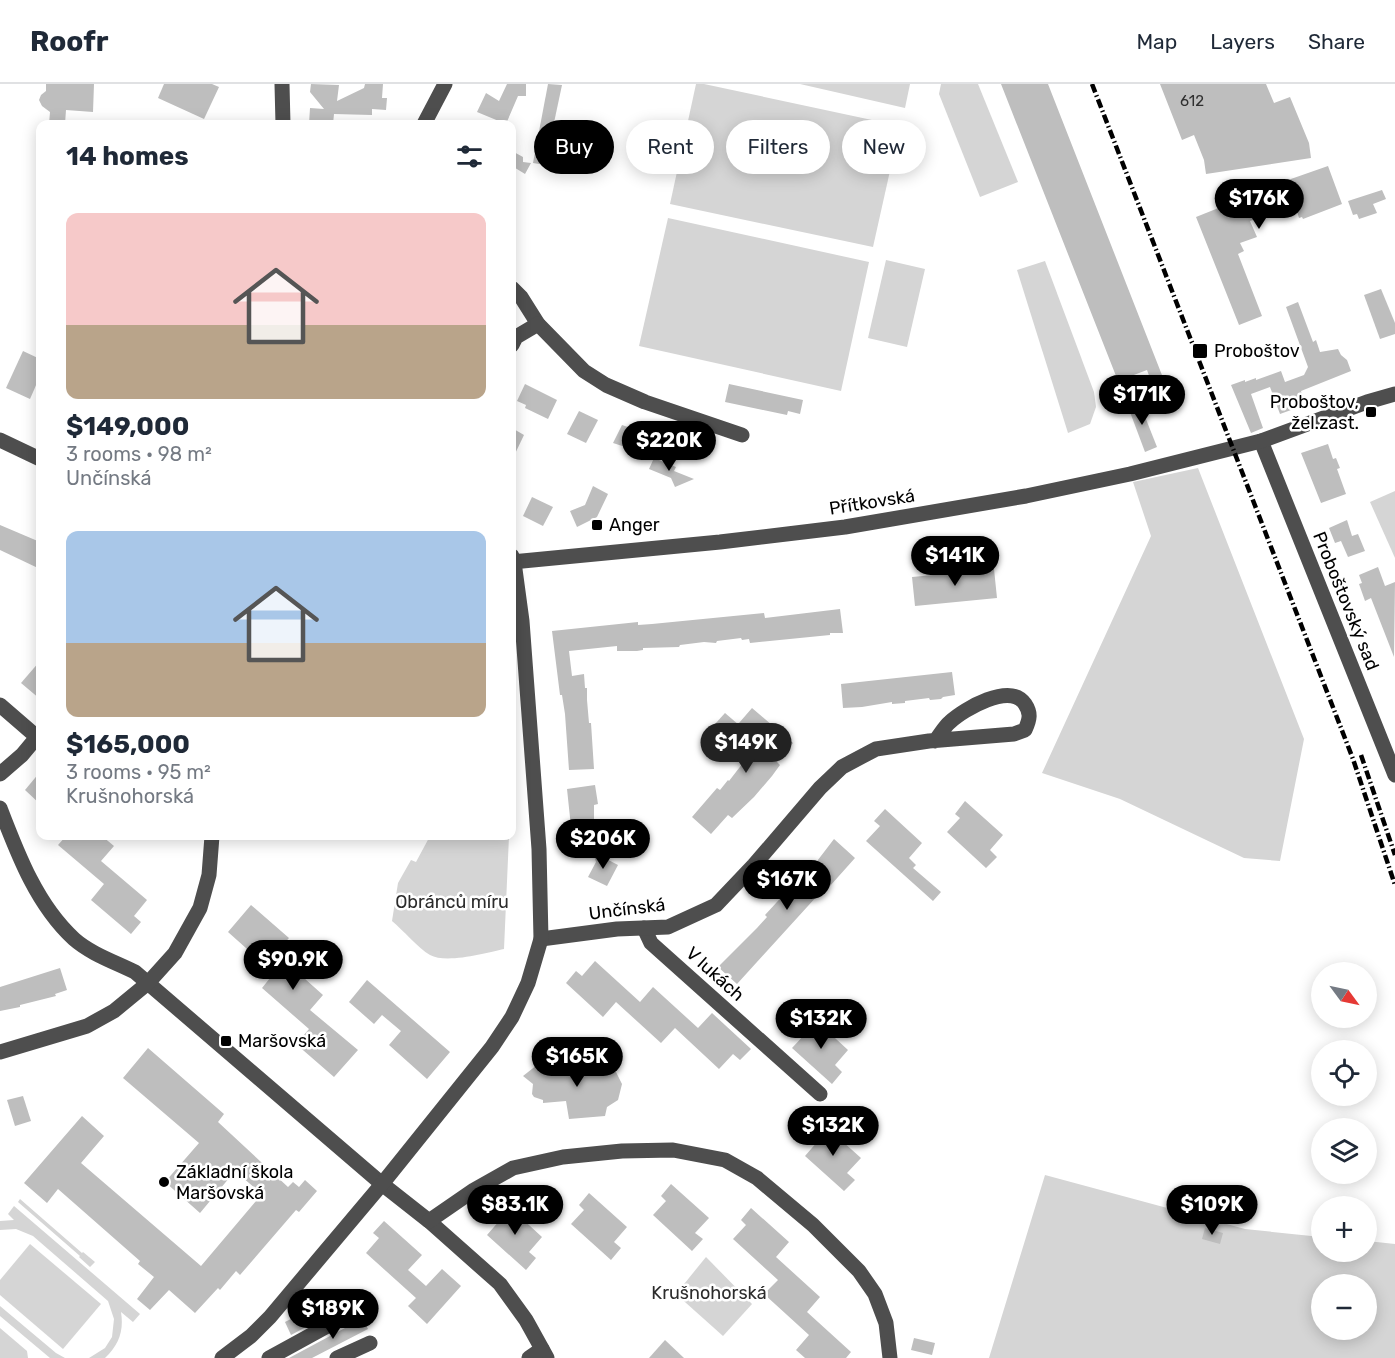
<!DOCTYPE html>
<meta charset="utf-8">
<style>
:root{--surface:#fff;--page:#f2f2f3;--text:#1f2937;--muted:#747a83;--line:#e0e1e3;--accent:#000}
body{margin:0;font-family:Rubik,sans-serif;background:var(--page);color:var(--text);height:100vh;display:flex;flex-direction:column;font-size:22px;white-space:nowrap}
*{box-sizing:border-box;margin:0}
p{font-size:20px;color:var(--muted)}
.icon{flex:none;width:33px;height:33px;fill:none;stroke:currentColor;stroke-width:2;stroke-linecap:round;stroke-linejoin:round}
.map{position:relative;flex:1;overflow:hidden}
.panel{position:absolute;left:36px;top:36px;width:480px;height:720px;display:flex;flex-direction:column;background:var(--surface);border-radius:12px;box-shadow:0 3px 15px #0003}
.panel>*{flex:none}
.top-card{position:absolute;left:534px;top:36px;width:570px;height:54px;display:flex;gap:12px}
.needle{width:39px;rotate:123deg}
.fabs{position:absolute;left:1311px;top:878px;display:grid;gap:12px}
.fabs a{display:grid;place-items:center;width:66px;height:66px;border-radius:50%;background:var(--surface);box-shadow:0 3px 15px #0003;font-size:30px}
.price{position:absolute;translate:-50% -51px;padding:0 14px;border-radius:21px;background:var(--accent);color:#fff;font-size:20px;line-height:39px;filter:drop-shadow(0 2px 3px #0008)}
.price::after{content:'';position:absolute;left:50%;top:36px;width:18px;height:14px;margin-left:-9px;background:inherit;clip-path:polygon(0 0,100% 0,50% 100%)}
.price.on{background:#222;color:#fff}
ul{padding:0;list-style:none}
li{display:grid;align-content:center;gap:12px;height:318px;padding:0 30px}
li span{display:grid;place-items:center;height:186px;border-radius:12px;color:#555}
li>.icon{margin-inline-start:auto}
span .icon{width:108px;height:108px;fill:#fffc;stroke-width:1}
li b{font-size:26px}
h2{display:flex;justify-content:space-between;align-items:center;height:72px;padding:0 30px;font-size:26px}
.pill{padding:0 21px;border-radius:27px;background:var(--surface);box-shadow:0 3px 15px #0003;font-size:21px;line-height:54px}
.pill.on{background:var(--accent);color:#fff}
header{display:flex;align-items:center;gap:36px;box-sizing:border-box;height:84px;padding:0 30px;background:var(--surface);border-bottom:2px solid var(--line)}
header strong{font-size:28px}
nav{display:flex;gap:33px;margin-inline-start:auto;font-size:21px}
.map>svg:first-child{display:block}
.green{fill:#d5d5d5;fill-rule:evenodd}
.building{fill:#bebebe}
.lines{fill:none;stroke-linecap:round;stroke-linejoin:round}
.minor{stroke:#4e4e4e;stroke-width:15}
.rail{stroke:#000;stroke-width:4.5;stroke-dasharray:9 3 1.5 3;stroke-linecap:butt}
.poi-dot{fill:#000;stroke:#fff;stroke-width:2}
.labels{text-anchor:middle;stroke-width:5;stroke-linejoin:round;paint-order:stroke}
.number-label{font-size:15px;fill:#303030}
.poi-label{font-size:18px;fill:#000;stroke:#fff;text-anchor:start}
.street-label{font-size:18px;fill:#000;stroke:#fff}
.park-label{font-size:18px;fill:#2c2c2c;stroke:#fff}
</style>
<header>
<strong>Roofr</strong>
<nav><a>Map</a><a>Layers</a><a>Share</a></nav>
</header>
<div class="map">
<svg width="1395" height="1274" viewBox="0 0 1395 1274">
<rect width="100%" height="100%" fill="#fff"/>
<g class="green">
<path d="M 696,0 L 704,0 L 900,42 L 873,163 L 670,120 Z"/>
<path d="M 800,0 L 910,0 L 905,24 Z"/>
<path d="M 941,0 L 978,0 L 1018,98 L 980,113 L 939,10 Z"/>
<path d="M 668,134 L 869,178 L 841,307 L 639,262 Z"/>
<path d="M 886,176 L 925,185 L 907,263 L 868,254 Z"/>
<path d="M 1045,177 L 1094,308 L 1096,323 L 1090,340 L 1068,349 L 1017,186 Z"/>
<path d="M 1198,384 L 1304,655 L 1280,777 L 1244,774 L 1120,715 L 1042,689 L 1151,452 L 1133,398 Z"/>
<path d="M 1395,407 L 1395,474 L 1370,418 Z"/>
<path d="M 430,752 L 509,752 L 504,865 C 486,869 446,880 430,871 C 418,864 403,846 392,837 L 398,799 L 411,776 L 416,778 Z"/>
<path d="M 1045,1091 L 1245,1145 L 1321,1153 L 1322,1167 L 1366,1167 L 1367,1157 L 1395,1160 L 1395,1274 L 989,1274 ZM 1322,1200 L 1366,1200 L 1366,1245 L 1322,1245 Z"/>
<path d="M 20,1115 L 82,1169 L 83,1168 L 95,1178 L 90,1183 L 79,1173 L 80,1172 L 18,1118 Z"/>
<path d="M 14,1122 L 140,1230 L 133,1238 L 121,1228 C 124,1247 119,1261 105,1274 L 89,1274 L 105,1264 L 112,1253 L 114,1235 L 108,1217 L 33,1152 L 16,1145 L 0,1146 L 0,1137 L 14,1136 L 8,1130 Z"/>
<path d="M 30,1160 L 101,1220 L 63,1265 L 0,1211 L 0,1196 Z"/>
<path d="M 706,1173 L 752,1220 L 723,1252 L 676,1210 Z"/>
<path d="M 0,1222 L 56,1269 L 65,1274 L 50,1274 L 0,1232 Z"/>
<path d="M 0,1244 L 27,1267 L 28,1274 L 0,1274 Z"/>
</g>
<g class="building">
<path d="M 46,0 L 94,0 L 93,28 L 66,26 L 65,40 L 49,40 L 50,28 L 42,22 L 39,16 L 41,11 L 46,7 Z"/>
<path d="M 164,0 L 212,0 L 219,3 L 204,35 L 158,14 Z"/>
<path d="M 311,0 L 339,1 L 337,17 L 364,4 L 365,0 L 383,0 L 382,14 L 387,14 L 386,26 L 372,25 L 372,31 L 334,30 L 333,40 L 309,40 L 310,24 L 324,25 L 310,8 Z"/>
<path d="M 507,0 L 526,0 L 526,12 L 518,12 L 506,40 L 477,28 L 486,9 L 499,17 Z"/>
<path d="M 548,0 L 562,1 L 545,81 L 533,79 Z"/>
<path d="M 1001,0 L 1048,0 L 1169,309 L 1157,314 L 1147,286 L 1118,297 Z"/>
<path d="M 1160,0 L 1266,0 L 1274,19 L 1290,13 L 1309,59 L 1311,74 L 1206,90 L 1204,76 L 1194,51 L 1182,56 Z"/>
<path d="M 512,67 L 523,73 L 523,78 L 531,79 L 525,90 L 512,82 Z"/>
<path d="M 1328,82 L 1342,120 L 1303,135 L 1302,133 L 1299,134 L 1295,121 L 1250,137 L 1257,153 L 1240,159 L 1244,167 L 1238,170 L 1262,232 L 1239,241 L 1196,133 L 1261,107 L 1263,111 L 1289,101 L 1288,96 Z"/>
<path d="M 1382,106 L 1386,115 L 1373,120 L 1377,129 L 1359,135 L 1357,130 L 1353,131 L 1348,117 Z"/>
<path d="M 1381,205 L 1395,239 L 1395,250 L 1380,255 L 1364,211 Z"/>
<path d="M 1298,218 L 1313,258 L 1316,256 L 1320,268 L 1338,265 L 1341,271 L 1347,276 L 1351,287 L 1301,307 L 1305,321 L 1280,330 L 1270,303 L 1251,310 L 1263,344 L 1251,349 L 1231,301 L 1245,296 L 1245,298 L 1256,294 L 1256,296 L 1281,287 L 1285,298 L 1304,291 L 1308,283 L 1286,223 Z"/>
<path d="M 23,267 L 40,275 L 40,292 L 30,315 L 6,304 Z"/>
<path d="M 525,300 L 557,316 L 548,335 L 525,324 L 526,321 L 517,317 Z"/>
<path d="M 729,300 L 803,316 L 800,330 L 788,327 L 787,331 L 725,318 Z"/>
<path d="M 1138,315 L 1157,363 L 1145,368 L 1127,320 Z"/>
<path d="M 579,327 L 598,336 L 586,359 L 567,350 Z"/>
<path d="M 622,341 L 657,353 L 654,363 L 659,374 L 613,359 Z"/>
<path d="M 512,344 L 524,351 L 512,376 Z"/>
<path d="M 1328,360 L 1333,375 L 1336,374 L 1340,384 L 1337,385 L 1346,410 L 1321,419 L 1301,369 Z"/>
<path d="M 654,374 L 676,383 L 674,387 L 694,395 L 675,403 L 671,394 L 649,385 Z"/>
<path d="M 593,402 L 608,410 L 597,433 L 577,443 L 570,427 L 585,421 Z"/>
<path d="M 532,413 L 553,423 L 543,442 L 523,432 Z"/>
<path d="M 1347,436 L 1352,452 L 1358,450 L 1365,467 L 1348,473 L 1341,457 L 1335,459 L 1329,444 Z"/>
<path d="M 0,441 L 40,458 L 40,485 L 0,466 Z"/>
<path d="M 969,480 L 970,488 L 994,485 L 997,514 L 915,522 L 912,493 L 955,489 L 954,482 Z"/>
<path d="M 1378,483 L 1385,502 L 1395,498 L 1394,573 L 1371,514 L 1365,517 L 1359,500 L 1362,499 L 1359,491 Z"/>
<path d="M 840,525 L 843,549 L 830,549 L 830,551 L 750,559 L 749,555 L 742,556 L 741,554 L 717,557 L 716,559 L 704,558 L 680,561 L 679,563 L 643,564 L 643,566 L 637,567 L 617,567 L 617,562 L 569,567 L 572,592 L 584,590 L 585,604 L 587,604 L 587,616 L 589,639 L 591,639 L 594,685 L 569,686 L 565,630 L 562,611 L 560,611 L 552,547 L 638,538 L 638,541 L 652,540 L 764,529 L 765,534 Z"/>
<path d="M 40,577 L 40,615 L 21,599 Z"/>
<path d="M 952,588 L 955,611 L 943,613 L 941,615 L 930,616 L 929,614 L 905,617 L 905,619 L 892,620 L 892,618 L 862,623 L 843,624 L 841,600 Z"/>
<path d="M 752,624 L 793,659 L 777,678 L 780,681 L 772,692 L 754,713 L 732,734 L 728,731 L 711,750 L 692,733 L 717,704 L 720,706 L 728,696 L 729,697 L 760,657 L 739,639 Z"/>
<path d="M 725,629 L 739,641 L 729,653 L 715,640 Z"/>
<path d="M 40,688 L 40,720 L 25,706 Z"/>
<path d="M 595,701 L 598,720 L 594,721 L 594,740 L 571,743 L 567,705 Z"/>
<path d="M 965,717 L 1003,751 L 990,766 L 997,773 L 986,784 L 947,748 L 960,734 L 955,730 Z"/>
<path d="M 885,725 L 922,759 L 909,774 L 916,781 L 913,784 L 941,808 L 933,817 L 866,757 L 880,742 L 874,737 Z"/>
<path d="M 66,752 L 102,752 L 114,762 L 101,777 L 147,816 L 134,832 L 141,838 L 131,850 L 91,816 L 104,800 L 58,761 Z"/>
<path d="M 834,755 L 855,774 L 830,802 L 828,800 L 737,900 L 718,883 L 757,844 L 767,833 L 765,831 L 799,794 L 801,795 L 811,785 Z"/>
<path d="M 593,768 L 618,781 L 607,802 L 588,793 L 596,778 Z"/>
<path d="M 251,821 L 289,854 L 276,869 L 323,911 L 310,926 L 358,966 L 334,993 L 296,960 L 309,945 L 262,904 L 274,889 L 228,848 Z"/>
<path d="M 595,877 L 640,918 L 653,903 L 698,944 L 712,929 L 751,965 L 740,976 L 733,970 L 719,985 L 675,944 L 661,959 L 616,918 L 603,933 L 566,899 L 576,887 L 582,892 Z"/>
<path d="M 60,884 L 67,906 L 55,910 L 56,912 L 20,921 L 20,923 L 0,927 L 0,903 Z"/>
<path d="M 367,896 L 450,968 L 427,995 L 389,961 L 401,947 L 382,931 L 374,940 L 349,918 Z"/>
<path d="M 811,932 L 848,966 L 835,981 L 842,988 L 832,1000 L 792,964 L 806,949 L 800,944 Z"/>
<path d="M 148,964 L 224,1030 L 218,1038 L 288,1103 L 293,1098 L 299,1103 L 305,1096 L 317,1107 L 299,1128 L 296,1126 L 240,1191 L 236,1187 L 220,1206 L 218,1204 L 195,1229 L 169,1206 L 150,1226 L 137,1215 L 154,1193 L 138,1180 L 140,1177 L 58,1105 L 47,1119 L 24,1099 L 82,1032 L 104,1052 L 81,1079 L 201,1182 L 262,1110 L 235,1087 L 200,1129 L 165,1098 L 199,1059 L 123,994 Z"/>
<path d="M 551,975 L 552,990 L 566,986 L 577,986 L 588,981 L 601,980 L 616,988 L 622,1000 L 618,1016 L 607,1023 L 605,1032 L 569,1035 L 566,1017 L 543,1019 L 543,1016 L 534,1013 L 532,1010 L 533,1000 L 523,992 L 537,981 Z"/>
<path d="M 23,1012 L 31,1037 L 15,1042 L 7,1016 Z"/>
<path d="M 823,1040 L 861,1074 L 847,1089 L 855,1096 L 844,1107 L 805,1072 L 818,1057 L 813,1052 Z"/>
<path d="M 671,1100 L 709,1134 L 695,1149 L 703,1155 L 692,1167 L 653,1131 L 666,1117 L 661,1112 Z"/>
<path d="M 589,1109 L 627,1143 L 614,1158 L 621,1164 L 611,1176 L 571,1140 L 584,1126 L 579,1121 Z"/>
<path d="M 505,1119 L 542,1153 L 529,1168 L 536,1174 L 526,1186 L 487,1151 L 500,1136 L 494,1131 Z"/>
<path d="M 751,1124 L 789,1158 L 776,1173 L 820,1213 L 807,1228 L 851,1268 L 846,1274 L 805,1274 L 796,1266 L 809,1251 L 764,1210 L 778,1196 L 733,1155 L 746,1141 L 741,1136 Z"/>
<path d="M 384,1137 L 422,1171 L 408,1186 L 426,1202 L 442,1185 L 461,1202 L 427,1240 L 408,1222 L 416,1214 L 366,1169 L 379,1154 L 373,1149 Z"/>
<path d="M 1205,1144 L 1223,1149 L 1220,1160 L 1202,1155 Z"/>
<path d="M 345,1207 L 351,1219 L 291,1251 L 285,1238 Z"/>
<path d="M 362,1233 L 368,1245 L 312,1274 L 289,1274 L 358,1237 Z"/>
<path d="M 914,1254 L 935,1259 L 932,1271 L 911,1266 Z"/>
<path d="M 665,1256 L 684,1274 L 649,1274 Z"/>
</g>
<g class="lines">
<g class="minor">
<path d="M 282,0 L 283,40"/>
<path d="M 424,40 L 445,0"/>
<path d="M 512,204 L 521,213 L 538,240 L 584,287 L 606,301 L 645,318 L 742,351"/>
<path d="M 512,261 L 516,253 L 538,240"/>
<path d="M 0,356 L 40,375"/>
<path d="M 1261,357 L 1395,691"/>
<path d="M 512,478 L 720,458 L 845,443 L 1026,412 L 1130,390 L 1261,357 L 1367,318 L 1395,310"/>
<path d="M 0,621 L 37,653 L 22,671 L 0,690"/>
<path d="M 0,724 C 18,771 37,821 74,855 C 91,870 115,878 135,888 L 382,1100 L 429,1137 L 500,1200 L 526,1236 L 547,1274"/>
<path d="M 644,844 L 651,859 L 820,1010"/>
<path d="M 541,855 L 617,845 L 668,843 L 716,821 L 754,781 L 820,704 L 842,683 L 876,665 L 929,657 L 1014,650 L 1025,646 C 1030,635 1031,629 1025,620 C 1010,598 964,625 950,638 C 944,643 940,651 935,657"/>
<path d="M 0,968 L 87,942 L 114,927 L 148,899 L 175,869 L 200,824 L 209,791 L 212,752"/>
<path d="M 429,1137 L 474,1106 L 513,1084 L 563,1073 L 622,1067 L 673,1066 L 725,1076 L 757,1094 L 813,1141 L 859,1187 L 875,1210 L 886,1239 L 890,1274"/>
<path d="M 222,1274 L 251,1252 L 270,1233 L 382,1100 L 492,963 L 512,933 L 528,899 L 541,855 L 539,765 L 522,537 L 514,478 L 512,472"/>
<path d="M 269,1274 L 353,1228"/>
<path d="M 337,1274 L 370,1259"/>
<path d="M 529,1274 L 542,1265"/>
</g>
<g class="rail">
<path d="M 1092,0 L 1353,675 L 1395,801"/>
<path d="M 1361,671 L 1395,771"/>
</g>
</g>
<g class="poi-dot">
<rect x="1192" y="259" width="16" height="16" rx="3"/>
<rect x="1365" y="322" width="12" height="12" rx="3"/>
<rect x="591" y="435" width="12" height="12" rx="3"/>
<rect x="220" y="951" width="12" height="12" rx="3"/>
<circle cx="164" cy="1098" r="6"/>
</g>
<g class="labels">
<g class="number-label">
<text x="1192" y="22">612</text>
</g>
<g class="poi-label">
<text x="1214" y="273">Proboštov</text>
<text x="1359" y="324" text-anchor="end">Proboštov,<tspan x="1359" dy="21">žel.zast.</tspan></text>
<text x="609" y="447">Anger</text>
<text x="238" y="963">Maršovská</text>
<text x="176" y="1094">Základní škola<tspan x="176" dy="21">Maršovská</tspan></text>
</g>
<g class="street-label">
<text transform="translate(872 418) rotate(-9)" y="6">Přítkovská</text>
<text transform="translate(1346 517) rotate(68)" y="6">Proboštovský sad</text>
<text transform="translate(627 825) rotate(-7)" y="6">Unčínská</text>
<text transform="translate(715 890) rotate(42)" y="6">V lukách</text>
</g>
<g class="park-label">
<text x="452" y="824">Obránců míru</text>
<text x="709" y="1215">Krušnohorská</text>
</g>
</g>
</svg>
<div class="fabs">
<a><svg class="needle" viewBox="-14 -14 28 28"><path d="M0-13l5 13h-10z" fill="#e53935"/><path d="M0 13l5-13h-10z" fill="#747a83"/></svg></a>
<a><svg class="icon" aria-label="locate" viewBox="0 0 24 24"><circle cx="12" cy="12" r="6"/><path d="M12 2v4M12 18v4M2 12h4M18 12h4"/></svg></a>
<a><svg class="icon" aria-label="layers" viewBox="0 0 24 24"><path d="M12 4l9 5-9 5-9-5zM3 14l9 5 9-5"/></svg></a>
<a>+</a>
<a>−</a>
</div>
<b class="price" style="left:1259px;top:146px">$176K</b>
<b class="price" style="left:1142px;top:342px">$171K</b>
<b class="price" style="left:669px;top:388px">$220K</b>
<b class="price" style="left:955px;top:503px">$141K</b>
<b class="price on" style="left:746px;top:690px">$149K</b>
<b class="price" style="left:603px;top:786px">$206K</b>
<b class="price" style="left:787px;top:827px">$167K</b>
<b class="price" style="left:293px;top:907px">$90.9K</b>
<b class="price" style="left:821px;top:966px">$132K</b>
<b class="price" style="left:577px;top:1004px">$165K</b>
<b class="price" style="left:833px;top:1073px">$132K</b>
<b class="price" style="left:515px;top:1152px">$83.1K</b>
<b class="price" style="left:1212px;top:1152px">$109K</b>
<b class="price" style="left:333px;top:1256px">$189K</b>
<div class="top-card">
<a class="pill on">Buy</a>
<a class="pill">Rent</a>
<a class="pill">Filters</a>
<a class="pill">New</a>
</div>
<section class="panel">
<h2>14 homes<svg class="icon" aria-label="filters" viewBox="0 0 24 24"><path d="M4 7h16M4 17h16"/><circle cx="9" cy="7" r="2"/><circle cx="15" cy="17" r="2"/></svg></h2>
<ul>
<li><span style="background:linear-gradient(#f6c9c9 60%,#b9a48a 0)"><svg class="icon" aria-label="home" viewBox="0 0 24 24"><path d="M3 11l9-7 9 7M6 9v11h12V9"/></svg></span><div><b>$149,000</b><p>3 rooms · 98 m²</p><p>Unčínská</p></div></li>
<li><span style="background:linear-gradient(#a9c7e8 60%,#b9a48a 0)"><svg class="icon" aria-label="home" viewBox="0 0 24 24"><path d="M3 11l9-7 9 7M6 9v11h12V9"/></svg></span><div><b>$165,000</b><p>3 rooms · 95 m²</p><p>Krušnohorská</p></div></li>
</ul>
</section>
</div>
